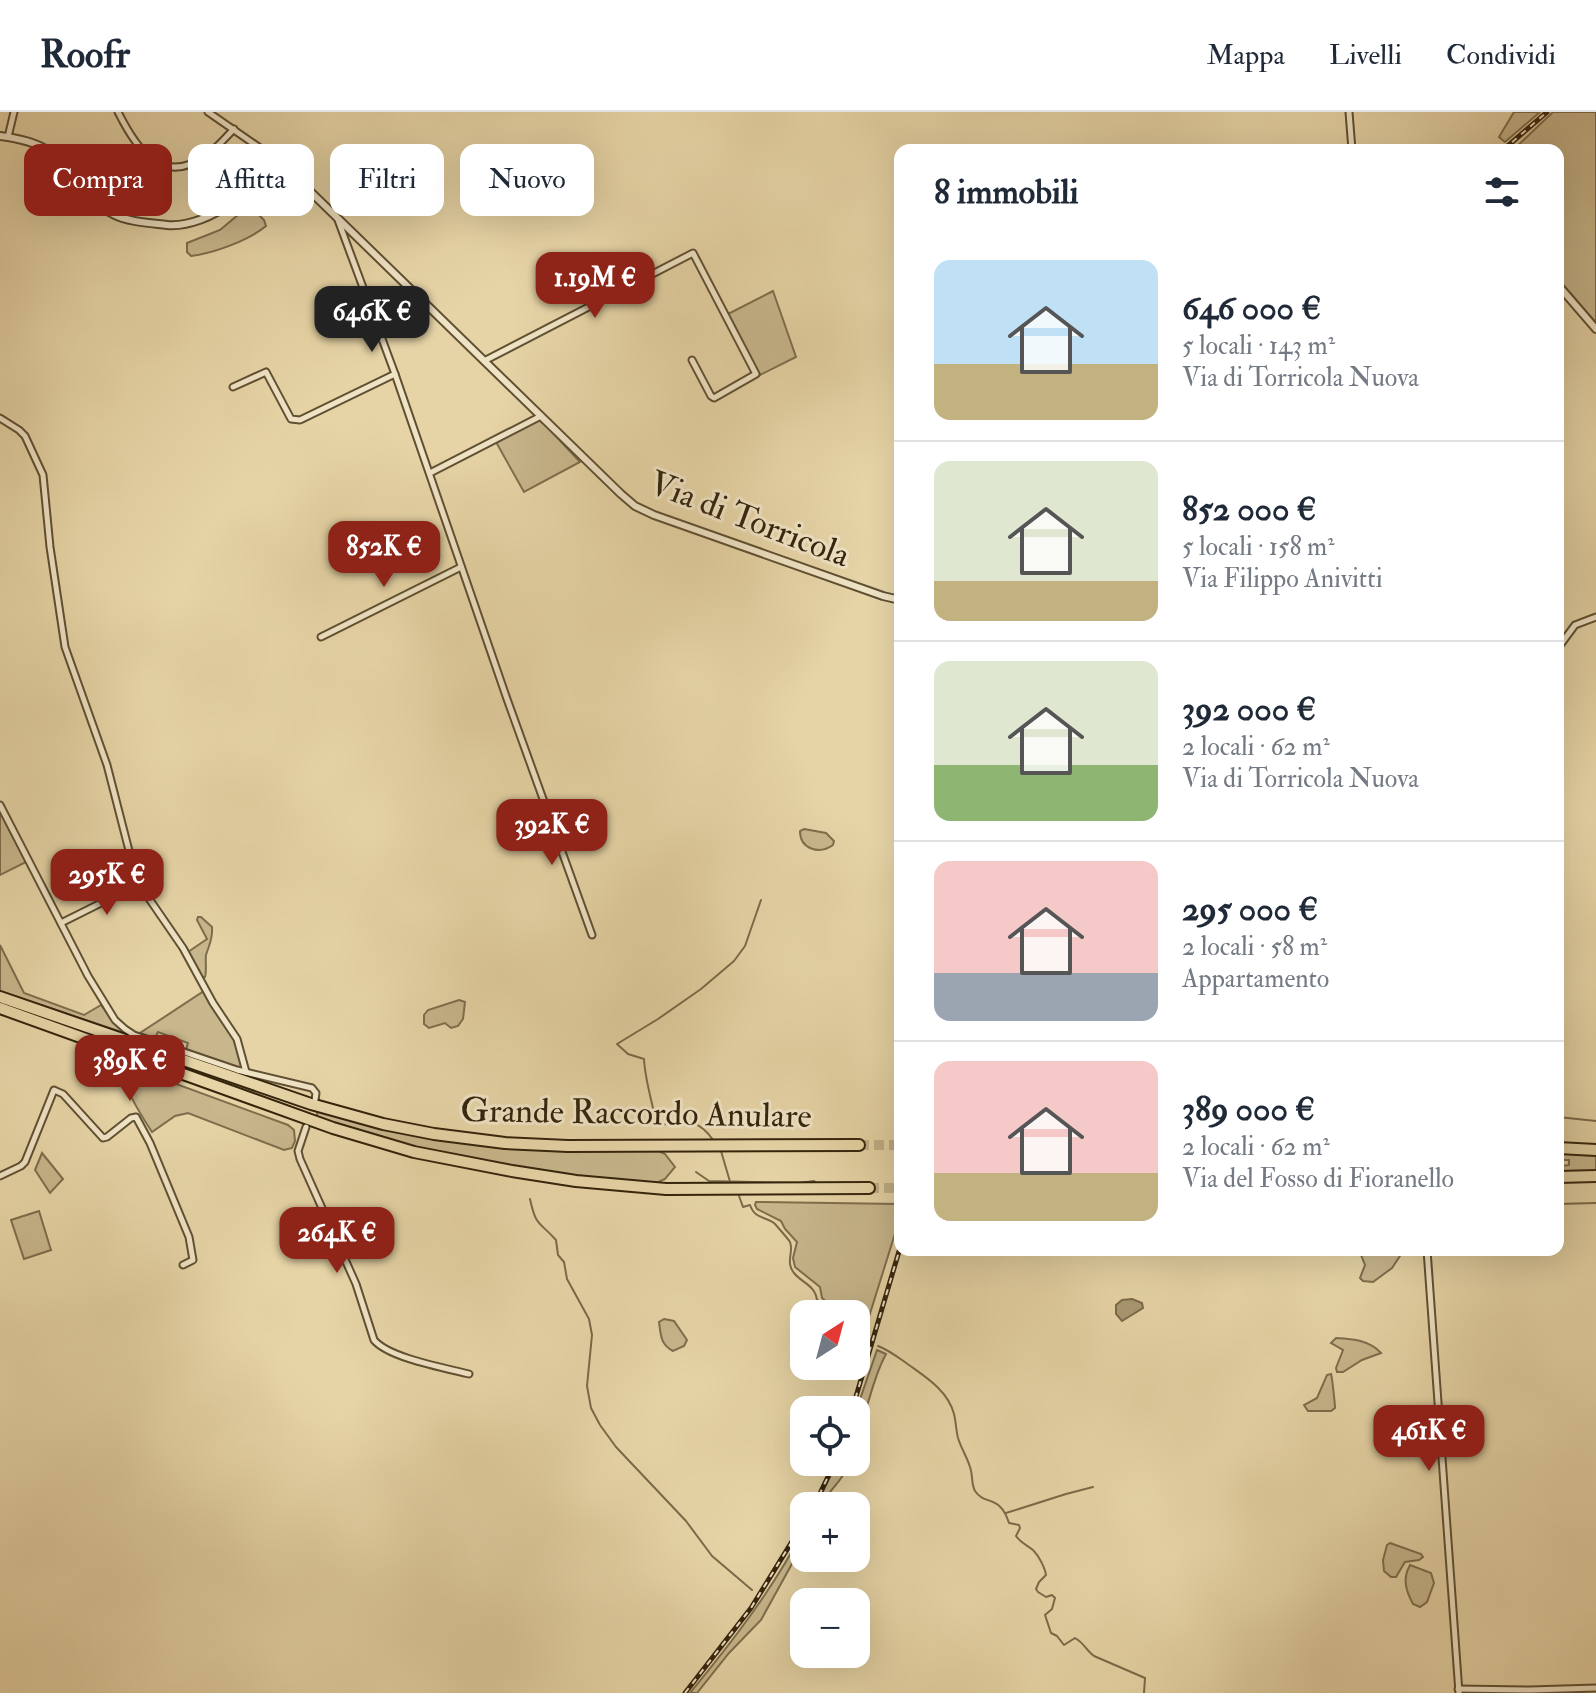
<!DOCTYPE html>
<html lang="it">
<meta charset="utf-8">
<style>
:root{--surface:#fff;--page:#f6f6f7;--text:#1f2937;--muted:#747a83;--line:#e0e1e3;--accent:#8f2418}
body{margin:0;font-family:"IM FELL Double Pica",serif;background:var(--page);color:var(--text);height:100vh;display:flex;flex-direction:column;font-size:30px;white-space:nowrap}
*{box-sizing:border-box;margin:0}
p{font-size:26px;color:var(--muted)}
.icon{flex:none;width:44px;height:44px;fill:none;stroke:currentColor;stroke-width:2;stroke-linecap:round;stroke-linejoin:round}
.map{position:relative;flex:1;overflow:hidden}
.sheet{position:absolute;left:894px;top:32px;width:670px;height:1112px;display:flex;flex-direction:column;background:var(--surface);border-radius:16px;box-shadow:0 8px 32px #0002}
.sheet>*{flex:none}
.banner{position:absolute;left:24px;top:32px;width:750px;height:72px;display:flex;gap:16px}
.needle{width:52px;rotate:36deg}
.fabs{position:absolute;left:790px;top:1188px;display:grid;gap:16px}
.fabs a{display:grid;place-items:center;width:80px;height:80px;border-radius:16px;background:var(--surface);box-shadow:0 8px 32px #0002;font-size:40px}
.price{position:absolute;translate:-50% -68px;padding:0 18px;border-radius:16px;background:var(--accent);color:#fff;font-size:26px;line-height:52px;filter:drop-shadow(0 2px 4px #0008)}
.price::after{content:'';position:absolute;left:50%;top:48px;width:24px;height:18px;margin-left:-12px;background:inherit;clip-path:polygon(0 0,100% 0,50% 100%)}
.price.on{background:#222;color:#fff}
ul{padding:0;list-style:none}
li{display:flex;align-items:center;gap:24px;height:200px;padding:0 40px}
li+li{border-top:2px solid var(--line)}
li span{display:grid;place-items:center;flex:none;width:224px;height:160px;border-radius:16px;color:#555}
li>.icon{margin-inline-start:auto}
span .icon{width:96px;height:96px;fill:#fffc;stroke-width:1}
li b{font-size:34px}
h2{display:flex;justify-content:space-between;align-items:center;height:96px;padding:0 40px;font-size:34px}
.pill{padding:0 28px;border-radius:16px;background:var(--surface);box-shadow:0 8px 32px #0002;font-size:28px;line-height:72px}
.pill.on{background:var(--accent);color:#fff}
header{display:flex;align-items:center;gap:48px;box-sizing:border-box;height:112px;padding:0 40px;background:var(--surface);border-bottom:2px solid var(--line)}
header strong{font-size:38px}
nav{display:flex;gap:44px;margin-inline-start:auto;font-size:28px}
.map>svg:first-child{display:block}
.green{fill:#c8b68c;stroke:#7e6d4c;stroke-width:2}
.water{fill:#a99872;stroke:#7a6a49;stroke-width:2}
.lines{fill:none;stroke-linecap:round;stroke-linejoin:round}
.stream{stroke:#7a6a49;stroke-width:2}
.motorway-tunnel{stroke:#c2b187;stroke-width:10;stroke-dasharray:10 5;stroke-linecap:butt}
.minor-casing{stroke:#605032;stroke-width:9}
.tertiary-casing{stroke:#605032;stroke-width:10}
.motorway-casing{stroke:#34240c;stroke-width:14}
.minor{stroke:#efe3c5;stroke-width:5}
.tertiary{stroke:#efe3c5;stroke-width:6}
.motorway{stroke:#e6d4a6;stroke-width:10}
.rail-casing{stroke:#34240c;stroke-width:5}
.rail{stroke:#efe3c5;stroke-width:2;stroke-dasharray:6;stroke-linecap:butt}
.labels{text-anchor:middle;stroke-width:6;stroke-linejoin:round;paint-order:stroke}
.street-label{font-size:34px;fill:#34240c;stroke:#efe3c5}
</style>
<header>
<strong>Roofr</strong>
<nav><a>Mappa</a><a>Livelli</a><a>Condividi</a></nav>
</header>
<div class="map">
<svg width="1596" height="1581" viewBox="0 0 1596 1581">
<rect width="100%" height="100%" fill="#e6d4a6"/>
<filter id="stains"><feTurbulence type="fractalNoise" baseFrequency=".0025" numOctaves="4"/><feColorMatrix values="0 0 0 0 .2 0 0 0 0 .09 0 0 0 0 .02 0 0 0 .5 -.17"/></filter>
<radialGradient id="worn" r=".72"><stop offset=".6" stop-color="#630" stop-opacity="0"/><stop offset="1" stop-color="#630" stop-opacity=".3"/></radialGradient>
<g class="green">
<path d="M 1514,0 L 1540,0 L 1505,30 L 1499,25 Z"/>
<path d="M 1553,0 L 1596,0 L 1596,211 L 1558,167 L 1558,38 L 1513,38 Z"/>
<path d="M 267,81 L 269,85 L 258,102 L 264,108 L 266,114 C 249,128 215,141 191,144 L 187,140 L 187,131 L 220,118 L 263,82 Z"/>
<path d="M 773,179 L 796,245 L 760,263 L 728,202 Z"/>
<path d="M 540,307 L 580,350 L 524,380 L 496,330 Z"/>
<path d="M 0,699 L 26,750 L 0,763 Z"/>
<path d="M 804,717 L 826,721 L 834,729 L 833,733 C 819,743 800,737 800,719 Z"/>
<path d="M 198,805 L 201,805 L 212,815 C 213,827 209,833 206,843 C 205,850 207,858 205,865 L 202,865 L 188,840 L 207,827 L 197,808 Z"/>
<path d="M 0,833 L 24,881 L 84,903 L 101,893 L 117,914 L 127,922 L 0,879 Z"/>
<path d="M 204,879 L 237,929 L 243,957 L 186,937 L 188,931 L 158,920 L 155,926 L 140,921 Z"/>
<path d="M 459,888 L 465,890 L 463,907 L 458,914 L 451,916 L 445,911 L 429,916 L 424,912 L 424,903 L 428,898 Z"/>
<path d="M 119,951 L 288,1013 L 294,1018 L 295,1029 L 292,1036 L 284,1038 L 188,1001 L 175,1004 L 152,1020 C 137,997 125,977 119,951 Z"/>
<path d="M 318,998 L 435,1026 L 657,1038 L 665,1042 L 675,1055 L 665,1067 L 654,1072 C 621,1069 589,1066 556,1062 C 474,1052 394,1031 316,1007 Z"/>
<path d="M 42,1041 L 63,1067 L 50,1081 L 35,1058 Z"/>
<path d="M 1564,1041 L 1596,1042 L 1596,1059 L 1564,1060 L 1560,1057 L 1563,1054 L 1569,1053 L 1569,1048 L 1563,1048 L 1559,1045 Z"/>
<path d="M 756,1090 L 899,1092 L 898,1112 L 863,1224 L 856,1223 L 856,1202 L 834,1202 L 833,1195 L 822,1186 L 820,1175 L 795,1155 L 793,1146 L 797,1130 L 785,1117 L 781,1109 L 757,1097 L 755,1093 Z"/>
<path d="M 39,1099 L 51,1138 L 24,1147 L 11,1108 Z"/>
<path d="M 1359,1138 L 1394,1138 L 1400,1144 L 1392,1156 L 1373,1170 L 1363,1169 L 1360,1166 L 1365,1153 Z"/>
<path d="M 664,1207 L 674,1209 L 687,1228 L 684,1234 L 673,1239 C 660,1232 661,1223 659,1210 Z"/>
<path d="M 1336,1226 C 1353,1227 1369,1228 1381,1241 L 1362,1248 L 1343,1260 L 1337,1260 L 1336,1256 L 1343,1238 L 1331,1231 Z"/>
<path d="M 877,1238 L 886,1242 C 871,1269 869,1297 856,1325 L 856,1299 Z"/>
<path d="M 1331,1262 C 1332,1264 1335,1292 1335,1296 L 1331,1299 L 1308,1299 L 1304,1293 L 1317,1286 L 1327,1263 Z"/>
<path d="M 837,1350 L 848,1350 C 845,1368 828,1378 821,1394 L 816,1394 Z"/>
<path d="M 804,1417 L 804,1430 L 761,1508 L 729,1541 L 697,1581 L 690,1581 C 732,1530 774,1476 804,1417 Z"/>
<path d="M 1390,1431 L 1421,1442 L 1423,1445 L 1419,1448 L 1405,1450 L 1396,1465 L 1391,1465 L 1384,1459 L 1383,1448 L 1387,1433 Z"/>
<path d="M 1410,1453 L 1431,1461 L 1434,1471 L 1427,1490 L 1420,1495 L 1413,1492 C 1406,1479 1402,1467 1410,1453 Z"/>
</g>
<path class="water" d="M 1132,1187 L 1142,1191 L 1143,1196 L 1122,1209 L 1116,1202 L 1116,1193 L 1122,1188 Z"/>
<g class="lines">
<g class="stream">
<path d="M 1558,1005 L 1596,1009"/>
<path d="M 714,1029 C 697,1005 687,1009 660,1013 L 656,1010 C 652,989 645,968 644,947 L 628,942 L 617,932 L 658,907 L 701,877 L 734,849 L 745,834 L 761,788"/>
<path d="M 721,1039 L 731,1073"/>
<path d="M 696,1060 L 709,1069 L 799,1071 L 814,1069 L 817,1072"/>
<path d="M 739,1084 L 743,1095 L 750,1093 C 755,1107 764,1104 774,1111 C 776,1113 789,1128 790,1130 C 794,1140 785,1150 794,1161 C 802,1171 815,1173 817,1188 L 828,1193 L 830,1202"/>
<path d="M 530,1087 C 536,1115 539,1109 556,1128 L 558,1143 L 564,1150 L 567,1167 L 589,1207 L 592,1223 L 587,1274 L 591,1296 L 600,1313 L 616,1335 L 686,1409 L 712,1444 L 752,1478"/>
<path d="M 1558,1092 L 1596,1091"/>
<path d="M 856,1227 L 865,1230"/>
<path d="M 878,1234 C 889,1238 899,1246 909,1253 C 927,1266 948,1279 954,1302 C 956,1310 956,1318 958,1326 C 961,1336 967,1345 970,1355 C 973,1363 971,1372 975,1379 C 985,1394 1000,1382 1009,1411 L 1019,1413 L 1020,1416 L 1016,1424 C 1021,1431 1027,1433 1033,1438 C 1039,1444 1045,1456 1046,1463 L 1039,1470 L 1036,1477 L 1038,1480 L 1046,1485 L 1052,1483 L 1055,1486 L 1052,1497 L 1045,1503 L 1051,1521 L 1057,1524 L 1064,1533 L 1075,1526 C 1084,1531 1087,1539 1094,1544 L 1145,1566 L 1144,1581"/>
<path d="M 1006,1401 L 1066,1382 L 1093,1375"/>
</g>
<g class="motorway-tunnel">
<path d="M 859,1033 L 900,1033"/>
<path d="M 869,1076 L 900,1076"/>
</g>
<defs>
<g id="minor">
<path d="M 118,0 C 137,38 162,75 207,43 C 217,36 225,26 234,17"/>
<path d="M 208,0 L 273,45 L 277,50"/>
<path d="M 1349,0 L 1352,38"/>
<path d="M 8,25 L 14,0"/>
<path d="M 338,108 L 395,262 L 507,587 L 592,823"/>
<path d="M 484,249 L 693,141 L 756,262 L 714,286 L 711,284 L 692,248"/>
<path d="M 233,275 L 266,260 L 291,307 L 300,308 L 395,262"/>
<path d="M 0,306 L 19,318 L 25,324 L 43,363 L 50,435 L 65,535 L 107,653 L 135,762 L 139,772 L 183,836 L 213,891 L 237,927 L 246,960"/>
<path d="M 430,361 L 541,304"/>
<path d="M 321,525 L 461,455"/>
<path d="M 1561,532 L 1575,513 L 1596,505"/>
<path d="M 0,693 L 88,864 L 115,908 L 125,917 L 134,923 L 237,958 L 312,976 L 316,981 L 315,988"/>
<path d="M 61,811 L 139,772"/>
<path d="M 306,1015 L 298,1039 L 300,1047 L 356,1172 L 374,1228 C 389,1246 445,1256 469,1262"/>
<path d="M 0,1064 L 21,1054 L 25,1050 L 54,978 L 63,982 L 103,1026 L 107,1025 L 131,1006 L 136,1005 L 150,1031 L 189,1125 L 193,1148 L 183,1153"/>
<path d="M 1427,1138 L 1459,1581"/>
<path d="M 1458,1577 L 1530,1578 L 1596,1576"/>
</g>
<g id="tertiary">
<path d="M 0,24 C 16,26 33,29 47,38 C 60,46 67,58 76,70 C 86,82 98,95 113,102 C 128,110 150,111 167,113 C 187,115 215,104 230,91 C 245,80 261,46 281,51 L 621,382 L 635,394 L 654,403 L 883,484 L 900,488"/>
<path d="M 1558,173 L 1596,217"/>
</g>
<g id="motorway">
<path d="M 0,885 L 311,992 L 383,1012 L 434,1022 L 505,1031 L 568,1034 L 859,1033"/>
<path d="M 0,896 L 333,1016 L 414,1040 L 512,1059 L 576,1069 L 666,1077 L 869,1076"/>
<path d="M 1558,1036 L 1596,1038"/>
<path d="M 1558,1065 L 1596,1064"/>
</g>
</defs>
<use href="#minor" class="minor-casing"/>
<use href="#tertiary" class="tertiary-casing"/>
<use href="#motorway" class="motorway-casing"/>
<use href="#minor" class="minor"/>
<use href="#tertiary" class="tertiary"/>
<use href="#motorway" class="motorway"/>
<defs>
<g id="rail">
<path d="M 1503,38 L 1547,0"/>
<path d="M 852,1298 L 900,1136"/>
<path d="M 814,1394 L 835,1350"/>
<path d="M 685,1581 L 751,1496 L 804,1410"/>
</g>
</defs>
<use href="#rail" class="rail-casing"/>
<use href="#rail" class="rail"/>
</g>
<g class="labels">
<g class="street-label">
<text transform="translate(750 406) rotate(21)" y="12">Via di Torricola</text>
<text transform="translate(636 1000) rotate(1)" y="12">Grande Raccordo Anulare</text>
</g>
</g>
<rect width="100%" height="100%" filter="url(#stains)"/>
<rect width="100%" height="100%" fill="url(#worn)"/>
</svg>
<div class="fabs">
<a><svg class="needle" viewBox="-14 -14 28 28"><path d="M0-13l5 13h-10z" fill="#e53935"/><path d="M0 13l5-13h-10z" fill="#747a83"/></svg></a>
<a><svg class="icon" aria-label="locate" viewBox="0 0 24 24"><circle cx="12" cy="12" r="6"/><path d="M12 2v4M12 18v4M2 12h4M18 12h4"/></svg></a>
<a>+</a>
<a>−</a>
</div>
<b class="price" style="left:595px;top:208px">1.19M €</b>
<b class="price on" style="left:372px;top:242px">646K €</b>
<b class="price" style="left:384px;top:477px">852K €</b>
<b class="price" style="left:552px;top:755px">392K €</b>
<b class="price" style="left:107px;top:805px">295K €</b>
<b class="price" style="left:130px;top:991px">389K €</b>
<b class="price" style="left:337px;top:1163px">264K €</b>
<b class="price" style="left:1429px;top:1361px">461K €</b>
<div class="banner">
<a class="pill on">Compra</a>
<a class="pill">Affitta</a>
<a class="pill">Filtri</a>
<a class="pill">Nuovo</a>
</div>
<section class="sheet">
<h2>8 immobili<svg class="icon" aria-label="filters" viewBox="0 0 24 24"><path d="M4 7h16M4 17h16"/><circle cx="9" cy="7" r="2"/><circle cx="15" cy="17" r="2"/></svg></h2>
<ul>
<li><span style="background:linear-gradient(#bfe0f5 65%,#c2b280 0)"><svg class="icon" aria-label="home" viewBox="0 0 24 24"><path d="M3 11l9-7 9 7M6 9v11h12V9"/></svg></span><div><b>646 000 €</b><p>5 locali · 143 m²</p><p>Via di Torricola Nuova</p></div></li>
<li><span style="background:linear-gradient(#dfe7d0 75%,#c2b280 0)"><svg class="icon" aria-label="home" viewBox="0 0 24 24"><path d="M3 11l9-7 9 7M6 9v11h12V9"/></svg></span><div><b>852 000 €</b><p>5 locali · 158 m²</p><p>Via Filippo Anivitti</p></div></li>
<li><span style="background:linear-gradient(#dfe7d0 65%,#8fb573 0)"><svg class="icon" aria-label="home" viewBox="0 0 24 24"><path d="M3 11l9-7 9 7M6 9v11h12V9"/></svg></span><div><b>392 000 €</b><p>2 locali · 62 m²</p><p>Via di Torricola Nuova</p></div></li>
<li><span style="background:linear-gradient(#f6c9c9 70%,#9aa5b1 0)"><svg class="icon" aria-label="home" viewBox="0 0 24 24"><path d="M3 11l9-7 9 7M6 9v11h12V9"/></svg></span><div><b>295 000 €</b><p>2 locali · 58 m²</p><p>Appartamento</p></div></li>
<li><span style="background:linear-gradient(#f6c9c9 70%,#c2b280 0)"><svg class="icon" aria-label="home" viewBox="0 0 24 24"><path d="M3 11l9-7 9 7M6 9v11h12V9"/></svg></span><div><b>389 000 €</b><p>2 locali · 62 m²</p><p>Via del Fosso di Fioranello</p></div></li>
</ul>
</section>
</div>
